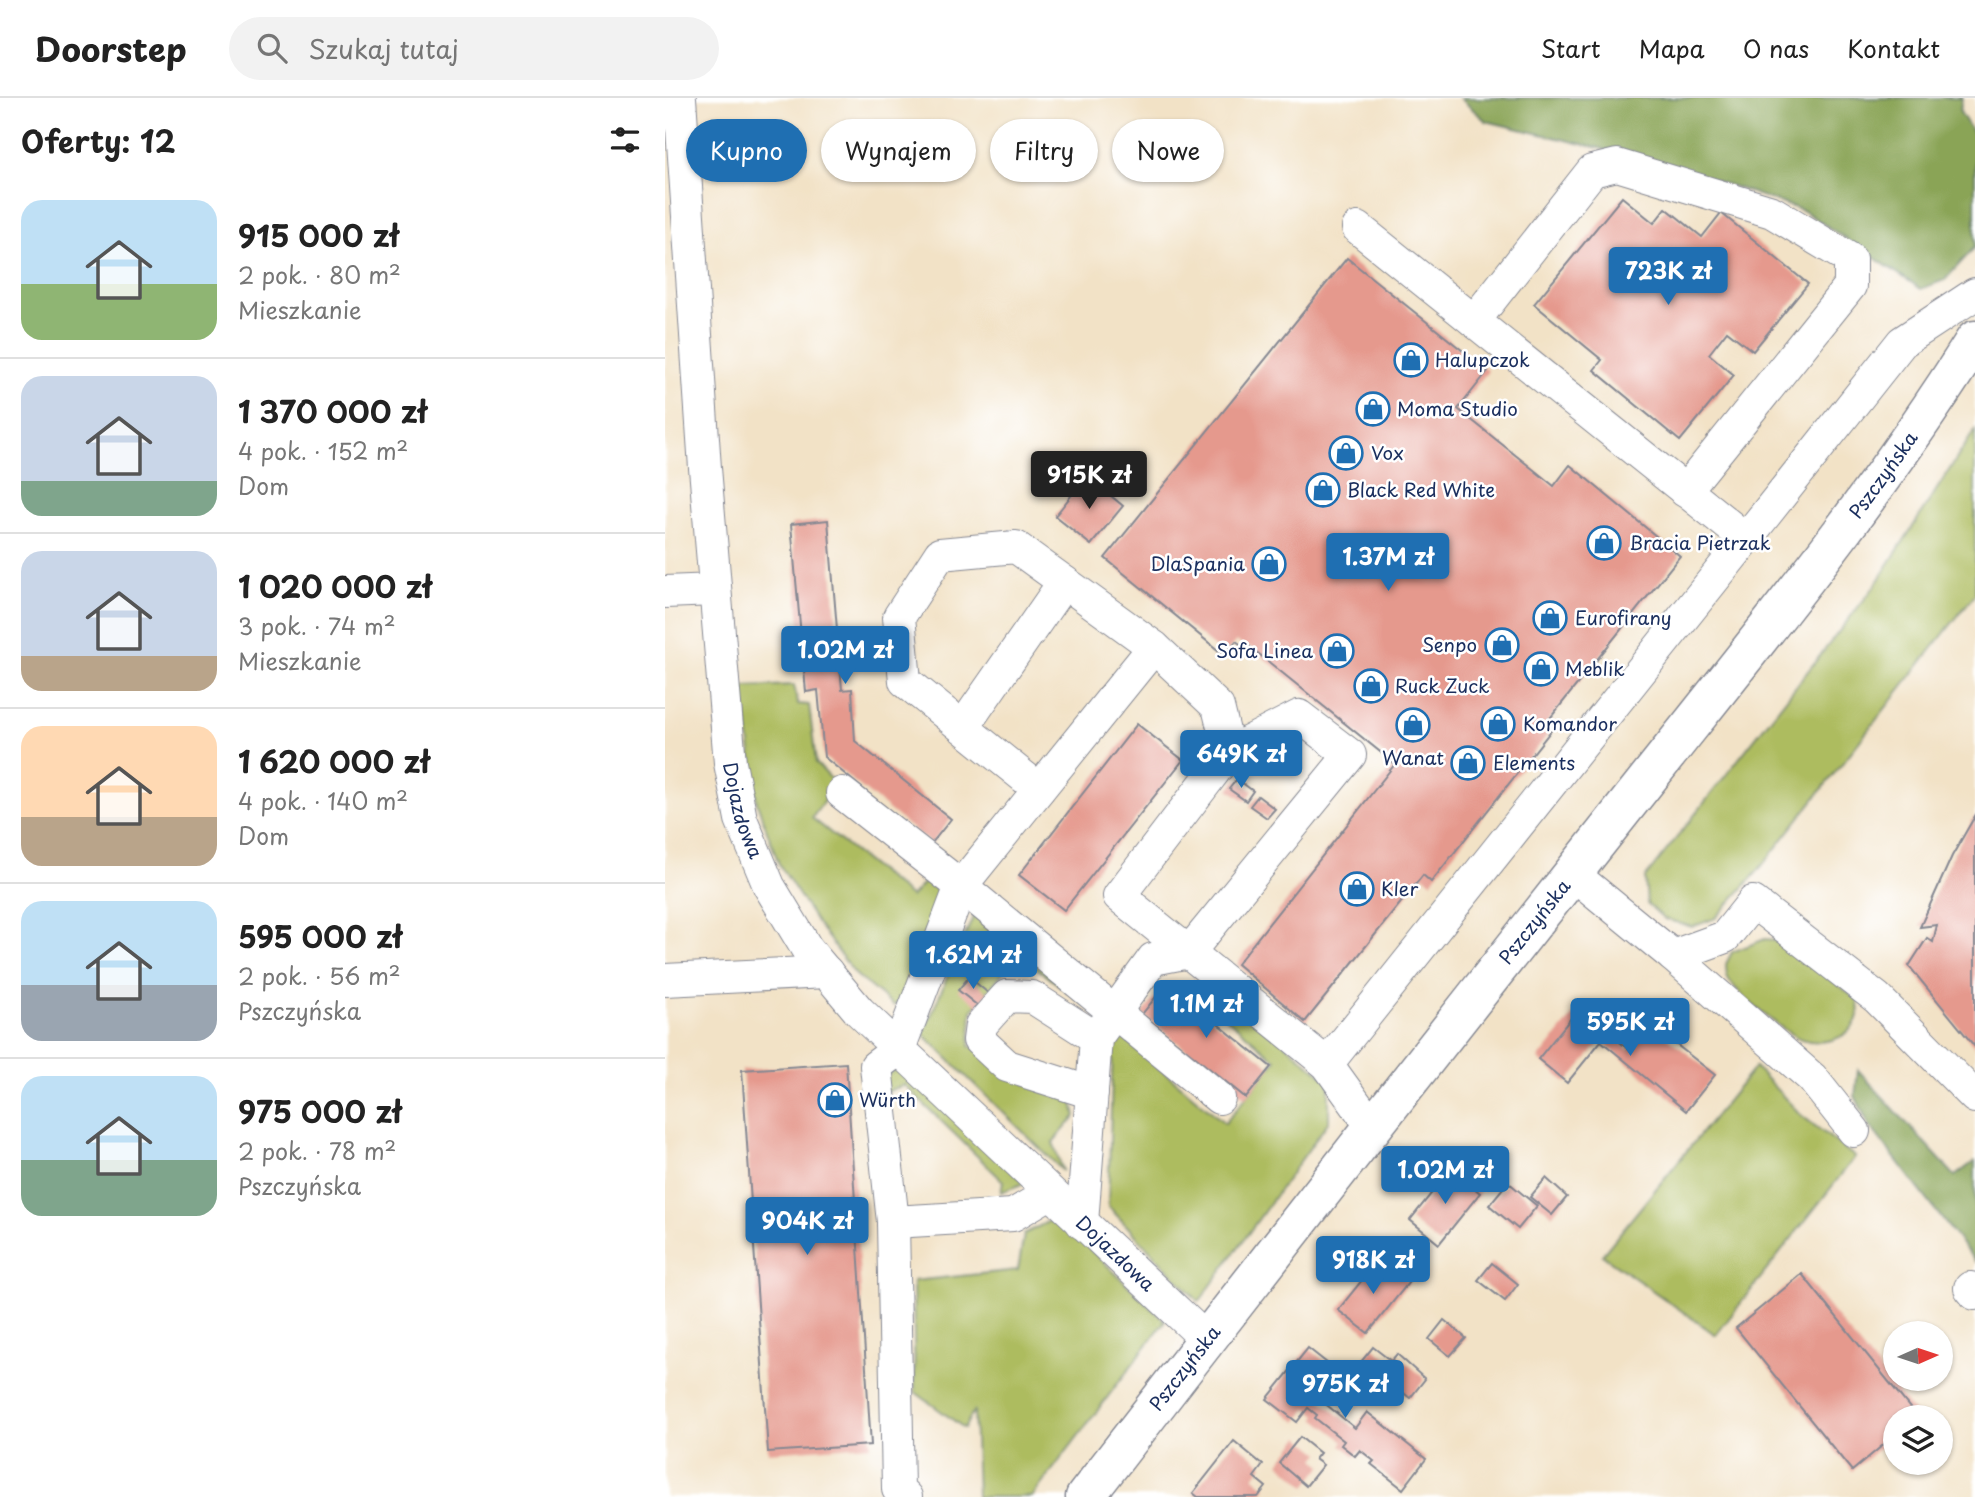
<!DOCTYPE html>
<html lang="pl">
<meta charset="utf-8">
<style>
:root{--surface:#fff;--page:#f2f2f2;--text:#222;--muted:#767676;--line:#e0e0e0;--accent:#1f6fb2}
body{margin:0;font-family:"Playpen Sans",sans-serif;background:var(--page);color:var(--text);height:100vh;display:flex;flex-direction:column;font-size:26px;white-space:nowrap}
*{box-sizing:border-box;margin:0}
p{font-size:23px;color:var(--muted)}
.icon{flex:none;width:38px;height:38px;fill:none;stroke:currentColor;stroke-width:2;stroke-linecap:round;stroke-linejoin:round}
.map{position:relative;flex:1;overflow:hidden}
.details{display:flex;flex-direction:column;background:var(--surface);width:665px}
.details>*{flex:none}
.banner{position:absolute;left:21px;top:21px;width:665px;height:63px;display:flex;gap:14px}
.needle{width:46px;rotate:87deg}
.fabs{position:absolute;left:1218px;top:1223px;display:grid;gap:14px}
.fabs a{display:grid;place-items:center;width:70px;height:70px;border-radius:50%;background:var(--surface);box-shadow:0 2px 5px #0004;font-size:35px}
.price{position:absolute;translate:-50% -60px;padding:0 16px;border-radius:7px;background:var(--accent);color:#fff;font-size:23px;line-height:46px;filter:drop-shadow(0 2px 4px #0008)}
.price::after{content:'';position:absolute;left:50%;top:42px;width:21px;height:16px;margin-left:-10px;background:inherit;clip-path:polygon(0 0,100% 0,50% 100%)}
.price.on{background:#222;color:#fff}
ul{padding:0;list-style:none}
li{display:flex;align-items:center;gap:21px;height:175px;padding:0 21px}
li+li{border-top:2px solid var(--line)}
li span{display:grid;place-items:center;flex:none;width:196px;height:140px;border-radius:21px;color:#555}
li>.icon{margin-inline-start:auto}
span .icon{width:84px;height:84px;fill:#fffc;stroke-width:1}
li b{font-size:30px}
h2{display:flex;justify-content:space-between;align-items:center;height:84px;padding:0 21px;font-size:30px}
.chip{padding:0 24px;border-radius:32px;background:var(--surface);box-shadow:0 2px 5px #0004;font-size:24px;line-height:63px}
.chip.on{background:var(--accent);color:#fff}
header{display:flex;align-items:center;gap:42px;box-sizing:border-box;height:98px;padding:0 35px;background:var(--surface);border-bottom:2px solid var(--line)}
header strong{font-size:33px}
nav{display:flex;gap:38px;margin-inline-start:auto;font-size:24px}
.search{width:490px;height:63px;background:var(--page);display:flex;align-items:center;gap:18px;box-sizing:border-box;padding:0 24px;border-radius:38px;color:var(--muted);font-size:26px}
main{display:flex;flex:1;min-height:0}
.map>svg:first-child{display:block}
.green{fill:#adbc5f;stroke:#64765e;stroke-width:2}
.forest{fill:#8aa456;stroke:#526a5a;stroke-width:2}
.building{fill:#e5998d}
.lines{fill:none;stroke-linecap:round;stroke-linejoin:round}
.minor-casing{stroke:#868892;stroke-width:34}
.major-casing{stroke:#868892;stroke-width:41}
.minor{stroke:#fff;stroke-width:32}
.major{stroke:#fff;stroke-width:38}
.labels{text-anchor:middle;stroke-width:5;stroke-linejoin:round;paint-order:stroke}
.poi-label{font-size:19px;fill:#1b2f5e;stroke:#fff;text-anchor:start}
.street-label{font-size:19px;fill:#1b2f5e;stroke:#fff}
</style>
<header>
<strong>Doorstep</strong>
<div class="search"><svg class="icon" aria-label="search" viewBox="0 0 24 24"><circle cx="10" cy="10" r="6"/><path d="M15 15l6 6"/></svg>Szukaj tutaj</div>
<nav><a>Start</a><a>Mapa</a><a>O nas</a><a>Kontakt</a></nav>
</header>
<main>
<section class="details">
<h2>Oferty: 12<svg class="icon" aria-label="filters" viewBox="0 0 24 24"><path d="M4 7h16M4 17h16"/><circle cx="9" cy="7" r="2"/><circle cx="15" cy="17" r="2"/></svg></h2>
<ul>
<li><span style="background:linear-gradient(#bfe0f5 60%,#8fb573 0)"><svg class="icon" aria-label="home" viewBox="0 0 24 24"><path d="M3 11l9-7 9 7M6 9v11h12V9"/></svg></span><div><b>915 000 zł</b><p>2 pok. · 80 m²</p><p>Mieszkanie</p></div></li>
<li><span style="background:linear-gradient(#c9d6e8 75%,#7fa58c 0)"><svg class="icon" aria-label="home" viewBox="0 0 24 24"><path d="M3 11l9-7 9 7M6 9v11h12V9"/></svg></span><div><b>1 370 000 zł</b><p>4 pok. · 152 m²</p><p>Dom</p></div></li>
<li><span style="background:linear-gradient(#c9d6e8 75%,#b9a48a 0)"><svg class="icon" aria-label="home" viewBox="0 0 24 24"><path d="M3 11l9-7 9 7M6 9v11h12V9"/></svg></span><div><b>1 020 000 zł</b><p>3 pok. · 74 m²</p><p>Mieszkanie</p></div></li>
<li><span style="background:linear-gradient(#ffd9b3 65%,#b9a48a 0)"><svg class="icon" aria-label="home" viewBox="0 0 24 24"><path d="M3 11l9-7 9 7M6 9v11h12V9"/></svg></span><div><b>1 620 000 zł</b><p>4 pok. · 140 m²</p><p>Dom</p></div></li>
<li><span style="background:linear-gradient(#bfe0f5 60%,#9aa5b1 0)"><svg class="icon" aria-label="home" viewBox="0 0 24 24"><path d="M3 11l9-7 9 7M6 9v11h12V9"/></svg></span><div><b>595 000 zł</b><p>2 pok. · 56 m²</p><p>Pszczyńska</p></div></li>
<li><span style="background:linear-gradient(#bfe0f5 60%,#7fa58c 0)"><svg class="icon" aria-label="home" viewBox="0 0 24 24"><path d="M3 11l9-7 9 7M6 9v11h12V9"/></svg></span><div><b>975 000 zł</b><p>2 pok. · 78 m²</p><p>Pszczyńska</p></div></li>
</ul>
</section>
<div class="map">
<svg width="1310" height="1399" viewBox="0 0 1310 1399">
<rect width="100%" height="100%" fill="#fff"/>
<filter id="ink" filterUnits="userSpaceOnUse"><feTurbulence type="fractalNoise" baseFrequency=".0143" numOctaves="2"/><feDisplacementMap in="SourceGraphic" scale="14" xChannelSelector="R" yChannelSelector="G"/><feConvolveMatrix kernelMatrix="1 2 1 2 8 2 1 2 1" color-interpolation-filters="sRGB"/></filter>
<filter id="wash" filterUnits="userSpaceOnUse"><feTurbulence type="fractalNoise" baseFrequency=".00686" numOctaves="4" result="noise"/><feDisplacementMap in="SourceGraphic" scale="28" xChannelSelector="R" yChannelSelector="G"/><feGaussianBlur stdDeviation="1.57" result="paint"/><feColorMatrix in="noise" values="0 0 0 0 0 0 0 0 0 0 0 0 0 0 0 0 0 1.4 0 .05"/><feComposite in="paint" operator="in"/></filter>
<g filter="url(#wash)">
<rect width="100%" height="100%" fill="#f2e2c6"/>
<g class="green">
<path d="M 1310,332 L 1310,496 L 1092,774 L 1051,820 L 1027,829 L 1000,821 L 982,806 L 980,780 L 1209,489 Z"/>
<path d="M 129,587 L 133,606 L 144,607 L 151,665 L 171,686 L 147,720 L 246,799 L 261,782 L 273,793 L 246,895 L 228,908 L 190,876 L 152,825 L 114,766 L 92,705 L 78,589 Z"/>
<path d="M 311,812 L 428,913 L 353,856 L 307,913 L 305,948 L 408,1004 L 411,1018 L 388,1044 L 398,1073 L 258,936 Z"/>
<path d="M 1100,841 L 1114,842 L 1192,901 C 1202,934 1164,951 1136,941 C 1120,935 1073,896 1064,882 C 1061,877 1061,872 1061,866 L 1067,854 Z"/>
<path d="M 571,905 L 664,983 L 664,1023 L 534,1204 L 443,1108 L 448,946 L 458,939 L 560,1025 L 611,962 L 558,917 Z"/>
<path d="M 235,969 L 360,1085 L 336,1094 L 338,1083 L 239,987 L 220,994 L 212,982 Z"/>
<path d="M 1090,969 L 1136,1017 L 1190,1059 L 1051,1237 L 937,1157 Z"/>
<path d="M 392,1119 L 500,1223 L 367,1399 L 312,1399 L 309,1313 L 299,1330 L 250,1294 L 248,1183 L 353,1172 L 359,1136 Z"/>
</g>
<g class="forest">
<path d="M 795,0 L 1297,0 L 1295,14 L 1310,38 L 1310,149 L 1280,182 L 1256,191 L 1139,113 L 1064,87 L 934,50 L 821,23 Z"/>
<path d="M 1193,972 L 1290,1078 L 1310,1063 L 1310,1163 L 1204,1027 L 1190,998 Z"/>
</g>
<g id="blocks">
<g class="building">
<path d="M 957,99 L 989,125 L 1001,110 L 1037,139 L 1056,115 L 1143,186 L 1088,253 L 1062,233 L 1044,256 L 1069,277 L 1015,343 L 929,272 L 937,262 L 869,206 Z"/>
<path d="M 682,160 L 823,273 L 793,311 L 889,388 L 905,367 L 1015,458 L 882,624 L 888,630 L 766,784 L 758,777 L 640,924 L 572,866 L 730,666 L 584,548 L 581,550 L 571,543 L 559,557 L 440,460 Z"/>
<path d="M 422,378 L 458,408 L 426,447 L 390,418 Z"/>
<path d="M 163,422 L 177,592 L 187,591 L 190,643 L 286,721 L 266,746 L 159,659 L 153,592 L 141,594 L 126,426 Z"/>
<path d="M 472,626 L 518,662 L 399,812 L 354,777 Z"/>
<path d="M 572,681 L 588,693 L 581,703 L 564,691 Z"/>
<path d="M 593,698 L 610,711 L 602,720 L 585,708 Z"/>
<path d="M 1310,718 L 1310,949 L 1244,868 L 1262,840 L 1268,844 L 1272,827 L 1255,829 L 1287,758 Z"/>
<path d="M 304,879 L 323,895 L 313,908 L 293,892 Z"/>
<path d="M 502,885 L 606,969 L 581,1000 L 477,916 Z"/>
<path d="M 914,910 L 964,952 L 985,926 L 1050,977 L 1021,1013 L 936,943 L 902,985 L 873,961 Z"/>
<path d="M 181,965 L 206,1347 L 103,1354 L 77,972 Z"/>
<path d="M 786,1071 L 815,1095 L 774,1146 L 745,1122 Z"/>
<path d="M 881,1080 L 902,1099 L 887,1117 L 865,1099 Z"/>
<path d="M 843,1084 L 872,1108 L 853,1131 L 824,1107 Z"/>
<path d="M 714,1161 L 744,1184 L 703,1235 L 673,1212 Z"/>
<path d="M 827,1165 L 853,1186 L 840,1203 L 813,1182 Z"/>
<path d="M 1137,1176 L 1253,1320 L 1230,1320 L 1230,1337 L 1187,1373 L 1071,1230 Z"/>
<path d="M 779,1222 L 801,1240 L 785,1258 L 764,1241 Z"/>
<path d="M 708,1249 L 726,1263 L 732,1256 L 760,1281 L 745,1300 L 725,1284 L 715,1297 L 687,1275 Z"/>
<path d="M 643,1250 L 672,1273 L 652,1299 L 690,1330 L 702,1314 L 761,1361 L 738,1391 L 706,1366 L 709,1363 L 695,1352 L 690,1358 L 676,1347 L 679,1343 L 650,1320 L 652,1317 L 643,1310 L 632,1324 L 602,1301 Z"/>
<path d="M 635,1339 L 655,1355 L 650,1361 L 658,1367 L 641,1388 L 614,1365 Z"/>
<path d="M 569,1343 L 598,1367 L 589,1379 L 601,1389 L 593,1399 L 533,1399 L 528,1395 Z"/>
</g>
</g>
</g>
<g filter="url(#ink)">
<use href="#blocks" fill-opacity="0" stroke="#868892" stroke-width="2"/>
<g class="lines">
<defs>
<g id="minor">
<path id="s1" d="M 15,0 L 40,370 L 65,665 L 76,721 L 104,788 L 142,851 L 194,913 L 542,1242"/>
<path d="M 809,223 L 927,73 L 952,67 L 1107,114 L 1185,161 L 1185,188 L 1020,393"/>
<path d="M 1081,441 L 1237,244 L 1310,196"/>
<path d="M 0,494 L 50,492"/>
<path d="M 298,629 L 399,484"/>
<path d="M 374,691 L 240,583 L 234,519 L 275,456 L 351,449 L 489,549 L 553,609 L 564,654"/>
<path d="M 177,695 L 296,788 L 554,1000"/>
<path d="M 908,776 L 1008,858 L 1147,980 L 1189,1033"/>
<path d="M 1008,858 L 1060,839 L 1088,804 L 1212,900 L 1310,999"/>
<path d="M 0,882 L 162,874"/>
<path d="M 662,966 L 1081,441 L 693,130"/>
<path d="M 427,995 L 342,968 L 314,942 L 316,927 L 342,898 L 367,899 L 431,940"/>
<path d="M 385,1095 L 348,1117 L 228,1124 L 211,968 L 234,951 L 296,788 L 489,549"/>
<path d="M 228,1124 L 233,1391 L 241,1399"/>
<path d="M 417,1125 L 431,940 L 488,861 L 524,854 L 685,657 L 634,618 L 564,654 L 454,798 L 662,966 L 708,1030"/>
<path d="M 1305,1190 L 1310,1196"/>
</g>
<g id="major">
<path id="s2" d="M 420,1399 C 605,1159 793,920 981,683 C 1096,538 1211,399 1310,242"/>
</g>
</defs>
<use href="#minor" class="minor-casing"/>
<use href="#major" class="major-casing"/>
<use href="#minor" class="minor"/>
<use href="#major" class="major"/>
</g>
</g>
<defs>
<symbol id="shop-ring" viewBox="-11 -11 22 22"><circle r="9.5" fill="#fff" stroke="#1f6fb2" stroke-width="1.5"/><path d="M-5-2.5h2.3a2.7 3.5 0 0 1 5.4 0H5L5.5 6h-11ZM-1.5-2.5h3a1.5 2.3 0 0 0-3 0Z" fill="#1f6fb2"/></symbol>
</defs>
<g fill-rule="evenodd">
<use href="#shop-ring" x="727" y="243" width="38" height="38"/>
<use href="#shop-ring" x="689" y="292" width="38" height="38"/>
<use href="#shop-ring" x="662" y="336" width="38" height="38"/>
<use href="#shop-ring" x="639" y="373" width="38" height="38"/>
<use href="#shop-ring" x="920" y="426" width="38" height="38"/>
<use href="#shop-ring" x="585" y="447" width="38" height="38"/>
<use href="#shop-ring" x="866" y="501" width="38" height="38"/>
<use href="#shop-ring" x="818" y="528" width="38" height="38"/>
<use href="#shop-ring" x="653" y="534" width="38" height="38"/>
<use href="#shop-ring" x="857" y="552" width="38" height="38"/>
<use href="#shop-ring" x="687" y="569" width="38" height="38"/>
<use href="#shop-ring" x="814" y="607" width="38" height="38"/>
<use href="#shop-ring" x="729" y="608" width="38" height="38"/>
<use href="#shop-ring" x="784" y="646" width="38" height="38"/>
<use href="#shop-ring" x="673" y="772" width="38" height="38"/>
<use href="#shop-ring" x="151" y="983" width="38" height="38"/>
</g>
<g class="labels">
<g class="poi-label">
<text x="770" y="269">Halupczok</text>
<text x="732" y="318">Moma Studio</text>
<text x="706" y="362">Vox</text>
<text x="682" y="399">Black Red White</text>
<text x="964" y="452">Bracia Pietrzak</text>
<text x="580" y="473" text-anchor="end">DlaSpania</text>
<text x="910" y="527">Eurofirany</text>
<text x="812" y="554" text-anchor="end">Senpo</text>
<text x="648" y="560" text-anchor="end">Sofa Linea</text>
<text x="900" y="578">Meblik</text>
<text x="730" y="595">Ruck Zuck</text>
<text x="858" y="633">Komandor</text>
<text x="748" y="667" text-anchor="middle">Wanat</text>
<text x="828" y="672">Elements</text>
<text x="716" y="798">Kler</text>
<text x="194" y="1009">Würth</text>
</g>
<g class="street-label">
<text dy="7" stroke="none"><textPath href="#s2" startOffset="1297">Pszczyńska</textPath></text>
<text dy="7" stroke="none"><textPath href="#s1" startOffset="716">Dojazdowa</textPath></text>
<text dy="7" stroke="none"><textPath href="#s2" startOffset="730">Pszczyńska</textPath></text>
<text dy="7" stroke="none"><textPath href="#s1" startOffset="1304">Dojazdowa</textPath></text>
<text dy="7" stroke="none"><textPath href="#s2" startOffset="163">Pszczyńska</textPath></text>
</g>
</g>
</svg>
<div class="fabs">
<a><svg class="needle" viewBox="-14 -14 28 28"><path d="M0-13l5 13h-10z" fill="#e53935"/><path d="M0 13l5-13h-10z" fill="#767676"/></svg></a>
<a><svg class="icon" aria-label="layers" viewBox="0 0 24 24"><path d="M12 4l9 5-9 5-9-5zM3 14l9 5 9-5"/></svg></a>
</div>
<b class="price" style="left:1003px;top:209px">723K zł</b>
<b class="price on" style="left:424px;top:413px">915K zł</b>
<b class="price" style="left:723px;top:495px">1.37M zł</b>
<b class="price" style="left:180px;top:588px">1.02M zł</b>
<b class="price" style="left:576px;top:692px">649K zł</b>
<b class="price" style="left:308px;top:893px">1.62M zł</b>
<b class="price" style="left:541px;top:942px">1.1M zł</b>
<b class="price" style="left:965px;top:960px">595K zł</b>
<b class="price" style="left:780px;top:1108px">1.02M zł</b>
<b class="price" style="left:142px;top:1159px">904K zł</b>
<b class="price" style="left:708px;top:1198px">918K zł</b>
<b class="price" style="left:680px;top:1322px">975K zł</b>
<div class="banner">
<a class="chip on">Kupno</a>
<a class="chip">Wynajem</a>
<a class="chip">Filtry</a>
<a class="chip">Nowe</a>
</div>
</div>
</main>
